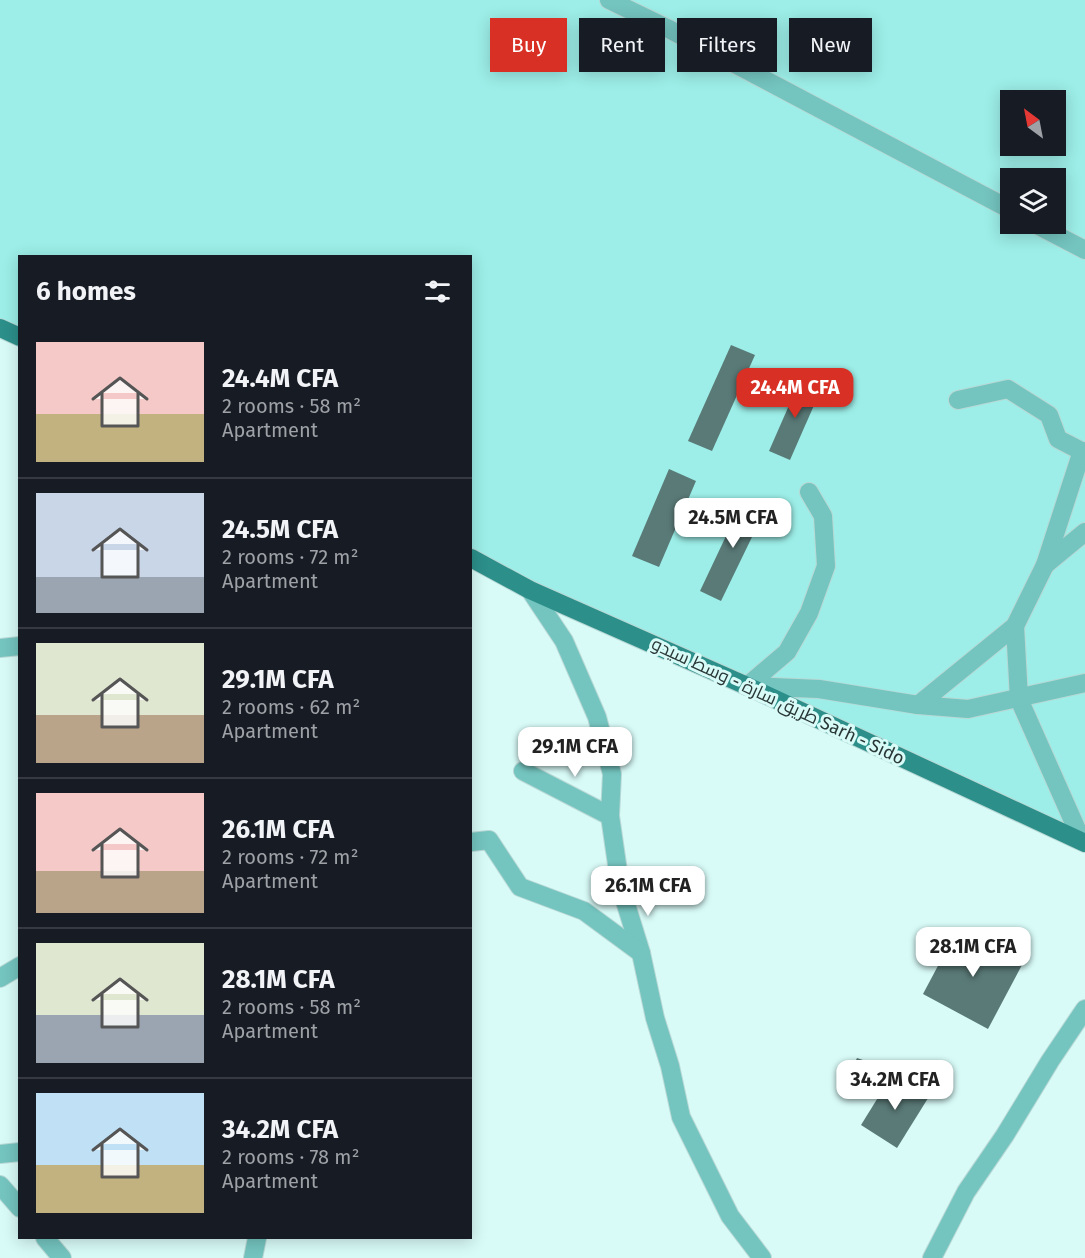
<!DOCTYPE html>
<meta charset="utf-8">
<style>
:root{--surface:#171b24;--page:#242831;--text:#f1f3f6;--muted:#9ea1a6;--line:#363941;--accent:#d93025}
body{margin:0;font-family:"Fira Sans",Cairo,sans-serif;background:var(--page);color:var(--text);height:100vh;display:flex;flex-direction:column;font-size:22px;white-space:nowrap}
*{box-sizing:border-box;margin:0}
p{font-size:20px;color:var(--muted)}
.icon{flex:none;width:33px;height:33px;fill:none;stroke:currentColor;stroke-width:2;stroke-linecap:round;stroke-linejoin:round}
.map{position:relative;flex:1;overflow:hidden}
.details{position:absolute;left:18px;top:255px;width:454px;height:984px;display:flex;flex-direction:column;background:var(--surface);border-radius:0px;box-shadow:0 3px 15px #0003}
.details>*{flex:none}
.guide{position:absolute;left:490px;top:18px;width:504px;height:54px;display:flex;gap:12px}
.needle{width:39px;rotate:328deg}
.controls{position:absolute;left:1000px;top:90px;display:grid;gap:12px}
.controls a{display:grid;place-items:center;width:66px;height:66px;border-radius:0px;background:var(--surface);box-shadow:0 3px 15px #0003;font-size:30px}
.price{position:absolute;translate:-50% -51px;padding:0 14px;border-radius:12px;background:#fff;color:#222;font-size:20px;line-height:39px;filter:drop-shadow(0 2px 3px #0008)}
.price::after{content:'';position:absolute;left:50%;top:36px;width:18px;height:14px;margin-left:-9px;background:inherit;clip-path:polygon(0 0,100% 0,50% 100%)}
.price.on{background:var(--accent);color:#fff}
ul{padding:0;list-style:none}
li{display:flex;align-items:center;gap:18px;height:150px;padding:0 18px}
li+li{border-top:2px solid var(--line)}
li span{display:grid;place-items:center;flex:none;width:168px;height:120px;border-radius:0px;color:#555}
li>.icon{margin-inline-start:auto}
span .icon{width:72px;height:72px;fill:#fffc;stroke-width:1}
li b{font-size:26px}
h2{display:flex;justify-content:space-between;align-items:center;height:72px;padding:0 18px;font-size:26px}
.chip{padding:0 21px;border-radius:0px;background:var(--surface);box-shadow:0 3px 15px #0003;font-size:21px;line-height:54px}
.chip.on{background:var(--accent);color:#fff}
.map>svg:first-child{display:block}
.green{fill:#9deee8;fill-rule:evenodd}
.building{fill:#5a7a77}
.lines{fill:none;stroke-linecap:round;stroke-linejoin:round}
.minor-casing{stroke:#b8d8d5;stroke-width:20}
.major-casing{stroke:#b8d8d5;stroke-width:20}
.minor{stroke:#74c4bf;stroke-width:18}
.major{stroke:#2c8f8a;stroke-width:18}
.labels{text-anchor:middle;stroke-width:6;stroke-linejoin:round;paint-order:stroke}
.street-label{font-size:18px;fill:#293736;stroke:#d8fbf8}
</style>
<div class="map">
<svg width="1085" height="1258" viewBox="0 0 1085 1258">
<rect width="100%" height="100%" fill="#d8fbf8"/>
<path class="green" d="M 0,0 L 1085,0 L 1085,843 L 471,558 L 471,256 L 20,256 L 19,337 L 0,328 ZM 1011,100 L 1056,100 L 1056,146 L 1011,146 ZM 1011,178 L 1056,178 L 1056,224 L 1011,224 Z"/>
<g class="building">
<path d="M 731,345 L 755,355 L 712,451 L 688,441 Z"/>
<path d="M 801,378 L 822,387 L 790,460 L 769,451 Z"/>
<path d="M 669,469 L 696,481 L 659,567 L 632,556 Z"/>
<path d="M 744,498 L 766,508 L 721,601 L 700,591 Z"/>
<path d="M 958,928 L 1023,963 L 988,1029 L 923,994 Z"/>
<path d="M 857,1058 L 869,1062 L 859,1081 L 848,1076 Z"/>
<path d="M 892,1075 L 930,1095 L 897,1148 L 861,1125 Z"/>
</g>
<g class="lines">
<defs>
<g id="minor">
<path d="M 609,0 L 667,28 L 1011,210"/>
<path d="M 1035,224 L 1085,250"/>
<path d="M 958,400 L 1008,389 L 1049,415 L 1058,439 L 1085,453"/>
<path d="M 1045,565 L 1085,532"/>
<path d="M 530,590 L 564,641 L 597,717 L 612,774 L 610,816 L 620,885 L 641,953 L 655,1018 L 670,1066 L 681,1117 L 730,1216 L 762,1258"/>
<path d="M 1015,626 L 1019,699 L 1082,841"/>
<path d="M 0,648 L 20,646"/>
<path d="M 747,686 L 819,689 L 918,705 L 968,709 L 1085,683"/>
<path d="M 747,686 L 787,652 L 809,613 L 826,566 L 823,516 L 809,492"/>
<path d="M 918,705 L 1015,626 L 1045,565 L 1082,451"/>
<path d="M 523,771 L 610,816"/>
<path d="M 471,842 L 489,840 L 520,887 L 584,911 L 641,953"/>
<path d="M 0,978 L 20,966"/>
<path d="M 0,1154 L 20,1152"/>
<path d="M 0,1185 L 20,1208"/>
<path d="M 45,1238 L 62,1258"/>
<path d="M 253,1258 L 257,1238"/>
<path d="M 932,1258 L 966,1192 L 1005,1135 L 1050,1061 L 1085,1009"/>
</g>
<g id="major">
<path d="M 0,328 L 20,337"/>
<path d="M 471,558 L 530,590 L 747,686 L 1085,843"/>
</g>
</defs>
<use href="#minor" class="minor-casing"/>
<use href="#major" class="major-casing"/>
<use href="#minor" class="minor"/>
<use href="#major" class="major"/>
</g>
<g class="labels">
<g class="street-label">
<text transform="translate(778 701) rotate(25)" y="6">طريق سارة - وسط سيدو Sarh - Sido</text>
</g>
</g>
</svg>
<div class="controls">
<a><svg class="needle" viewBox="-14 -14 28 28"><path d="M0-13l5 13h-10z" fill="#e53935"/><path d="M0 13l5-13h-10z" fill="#9ea1a6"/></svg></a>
<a><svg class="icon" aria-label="layers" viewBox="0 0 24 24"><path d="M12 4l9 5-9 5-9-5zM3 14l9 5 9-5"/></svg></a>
</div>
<b class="price on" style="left:795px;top:419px">24.4M CFA</b>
<b class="price" style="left:733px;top:549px">24.5M CFA</b>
<b class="price" style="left:575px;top:778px">29.1M CFA</b>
<b class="price" style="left:648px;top:917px">26.1M CFA</b>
<b class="price" style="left:973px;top:978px">28.1M CFA</b>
<b class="price" style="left:895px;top:1111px">34.2M CFA</b>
<div class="guide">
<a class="chip on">Buy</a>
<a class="chip">Rent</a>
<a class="chip">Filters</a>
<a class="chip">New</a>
</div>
<section class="details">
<h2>6 homes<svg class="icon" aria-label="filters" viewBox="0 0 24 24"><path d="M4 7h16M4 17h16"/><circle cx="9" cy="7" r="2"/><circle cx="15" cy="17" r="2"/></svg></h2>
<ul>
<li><span style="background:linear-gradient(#f6c9c9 60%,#c2b280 0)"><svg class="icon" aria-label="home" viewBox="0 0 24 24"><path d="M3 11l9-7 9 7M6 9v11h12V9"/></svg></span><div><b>24.4M CFA</b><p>2 rooms · 58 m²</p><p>Apartment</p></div></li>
<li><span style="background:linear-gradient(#c9d6e8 70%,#9aa5b1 0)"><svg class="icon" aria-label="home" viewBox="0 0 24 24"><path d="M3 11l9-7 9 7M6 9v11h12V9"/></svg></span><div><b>24.5M CFA</b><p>2 rooms · 72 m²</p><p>Apartment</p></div></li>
<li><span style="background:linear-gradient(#dfe7d0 60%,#b9a48a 0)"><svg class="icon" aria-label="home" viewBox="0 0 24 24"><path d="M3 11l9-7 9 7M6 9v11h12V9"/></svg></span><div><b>29.1M CFA</b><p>2 rooms · 62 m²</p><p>Apartment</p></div></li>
<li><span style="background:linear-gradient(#f6c9c9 65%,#b9a48a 0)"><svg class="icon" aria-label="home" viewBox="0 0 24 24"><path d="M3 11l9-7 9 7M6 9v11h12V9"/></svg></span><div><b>26.1M CFA</b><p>2 rooms · 72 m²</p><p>Apartment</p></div></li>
<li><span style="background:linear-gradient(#dfe7d0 60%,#9aa5b1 0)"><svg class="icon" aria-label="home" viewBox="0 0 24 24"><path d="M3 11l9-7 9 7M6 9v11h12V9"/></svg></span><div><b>28.1M CFA</b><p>2 rooms · 58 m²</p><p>Apartment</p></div></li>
<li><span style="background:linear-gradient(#bfe0f5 60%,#c2b280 0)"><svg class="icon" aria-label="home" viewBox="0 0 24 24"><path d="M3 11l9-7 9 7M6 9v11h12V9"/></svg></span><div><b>34.2M CFA</b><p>2 rooms · 78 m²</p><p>Apartment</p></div></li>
</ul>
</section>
</div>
